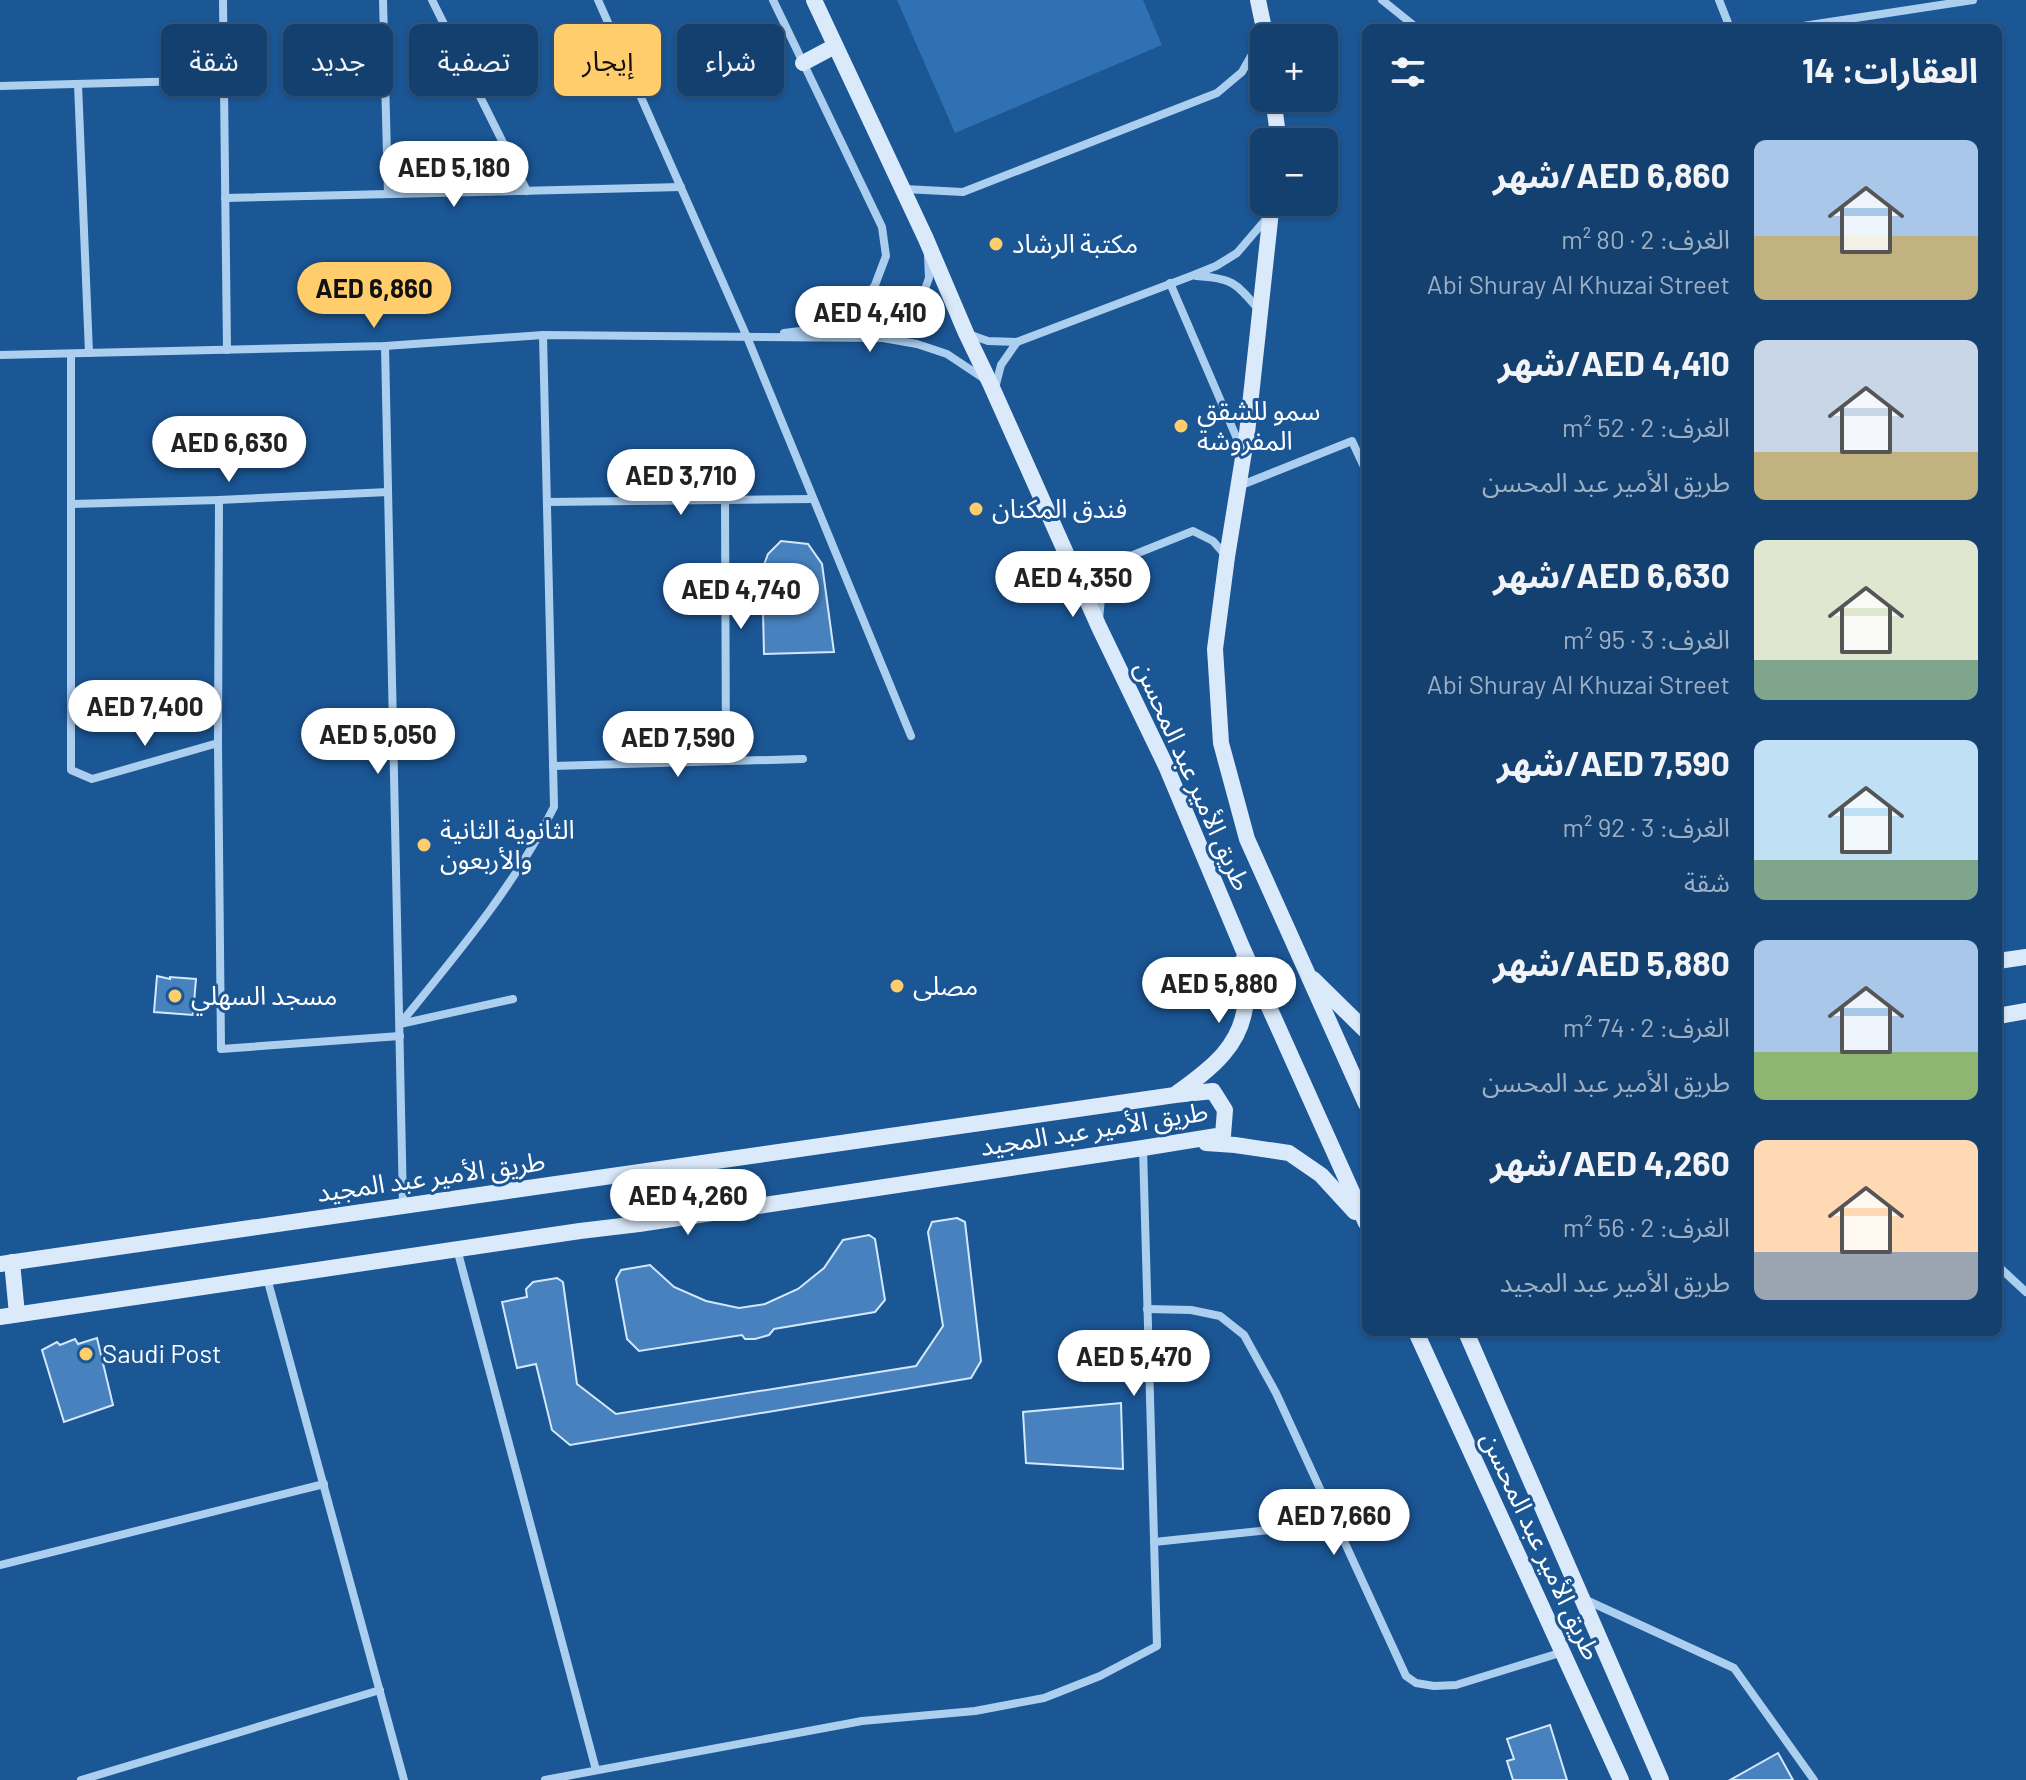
<!DOCTYPE html>
<html lang="ar">
<meta charset="utf-8">
<style>
:root{--surface:#144070;--page:#214b78;--text:#f1f3f6;--muted:#9dafc3;--line:#335983;--accent:#ffcd6c}
body{margin:0;font-family:Barlow,"Noto Sans Arabic",sans-serif;background:var(--page);color:var(--text);direction:rtl;height:100vh;display:flex;flex-direction:column;font-size:30px;white-space:nowrap}
*{box-sizing:border-box;margin:0}
p{font-size:26px;color:var(--muted)}
.icon{flex:none;width:44px;height:44px;fill:none;stroke:currentColor;stroke-width:2;stroke-linecap:round;stroke-linejoin:round}
.map{position:relative;flex:1;overflow:hidden;direction:ltr}
.drawer{position:absolute;left:1362px;top:24px;width:640px;height:1312px;display:flex;flex-direction:column;background:var(--surface);border-radius:12px;box-shadow:0 2px 6px #0004,0 0 0 2px var(--line);direction:rtl}
.drawer>*{flex:none}
.top-card{position:absolute;left:24px;top:24px;width:760px;height:72px;direction:rtl;display:flex;gap:16px}
.controls{position:absolute;left:1250px;top:24px;display:grid;gap:16px}
.controls a{display:grid;place-items:center;width:88px;height:88px;border-radius:12px;background:var(--surface);box-shadow:0 2px 6px #0004,0 0 0 2px var(--line);font-size:40px}
.price{position:absolute;translate:-50% -68px;padding:0 18px;border-radius:28px;background:#fff;color:#222;font-size:26px;line-height:52px;filter:drop-shadow(0 2px 4px #0008)}
.price::after{content:'';position:absolute;left:50%;top:48px;width:24px;height:18px;margin-left:-12px;background:inherit;clip-path:polygon(0 0,100% 0,50% 100%)}
.price.active{background:var(--accent);color:#111}
ul{padding:0;list-style:none}
li{display:flex;align-items:center;gap:24px;height:200px;padding:0 24px}
li span{display:grid;place-items:center;flex:none;width:224px;height:160px;border-radius:12px;color:#555}
li>.icon{margin-inline-start:auto}
span .icon{width:96px;height:96px;fill:#fffc;stroke-width:1}
li b{font-size:34px}
h2{display:flex;justify-content:space-between;align-items:center;height:96px;padding:0 24px;font-size:34px}
.pill{padding:0 28px;border-radius:12px;background:var(--surface);box-shadow:0 2px 6px #0004,0 0 0 2px var(--line);font-size:28px;line-height:72px}
.pill.active{background:var(--accent);color:#111}
.map>svg:first-child{display:block}
.green{fill:#2f71b3}
.building{fill:#4882be;stroke:#d4e8fb;stroke-width:2}
.lines{fill:none;stroke-linecap:round;stroke-linejoin:round}
.minor{stroke:#adcfef;stroke-width:8}
.secondary{stroke:#dbeafb;stroke-width:16}
.poi-dot{fill:#ffcd6c;stroke:#1b5695;stroke-width:3}
.labels{text-anchor:middle;stroke-width:6;stroke-linejoin:round;paint-order:stroke}
.poi-label{font-size:26px;fill:#fff;stroke:#1b5695;text-anchor:start}
.street-label{font-size:26px;fill:#fff;stroke:#1b5695}
</style>
<div class="map">
<svg width="2026" height="1780" viewBox="0 0 2026 1780">
<rect width="100%" height="100%" fill="#1b5695"/>
<path class="green" d="M 897,0 L 1143,0 L 1162,45 L 955,133 Z"/>
<g class="building">
<path d="M 781,541 L 808,544 L 822,564 L 834,652 L 764,654 L 762,570 L 768,554 Z"/>
<path d="M 157,976 L 170,979 L 170,977 L 196,979 L 193,1015 L 154,1012 Z"/>
<path d="M 957,1218 L 965,1222 L 981,1361 L 971,1378 L 570,1445 L 552,1430 L 536,1364 L 517,1368 L 502,1302 L 527,1297 L 526,1289 L 533,1282 L 557,1278 L 563,1282 L 577,1384 L 616,1414 L 916,1366 L 943,1326 L 928,1232 L 932,1222 Z"/>
<path d="M 869,1235 L 875,1239 L 885,1300 L 875,1312 L 774,1329 L 769,1335 L 755,1339 L 745,1339 L 742,1335 L 639,1351 L 627,1339 L 616,1279 L 621,1270 L 650,1265 L 674,1287 L 706,1301 L 739,1308 L 765,1304 L 798,1289 L 824,1268 L 843,1240 Z"/>
<path d="M 97,1338 L 113,1405 L 64,1422 L 42,1350 L 57,1342 L 60,1345 L 75,1339 L 78,1344 Z"/>
<path d="M 1121,1403 L 1123,1469 L 1026,1463 L 1023,1412 Z"/>
<path d="M 1550,1725 L 1567,1780 L 1513,1780 L 1507,1761 L 1514,1759 L 1507,1739 Z"/>
<path d="M 1778,1753 L 1793,1780 L 1730,1780 Z"/>
</g>
<g class="lines">
<g class="minor">
<path d="M 223,0 L 227,350"/>
<path d="M 383,0 L 388,194"/>
<path d="M 432,0 L 527,191"/>
<path d="M 598,0 L 747,337 L 911,736"/>
<path d="M 773,0 L 882,227 L 886,256 L 875,285 L 859,307 L 837,326"/>
<path d="M 1382,0 L 1417,28"/>
<path d="M 1719,0 L 1730,28"/>
<path d="M 1790,28 L 1973,0"/>
<path d="M 78,84 L 89,353"/>
<path d="M 0,86 L 224,80"/>
<path d="M 904,189 L 963,192 L 1217,93 L 1242,72 L 1263,35"/>
<path d="M 225,198 L 681,187"/>
<path d="M 1196,276 C 1231,278 1236,282 1258,309"/>
<path d="M 1170,283 L 1241,448"/>
<path d="M 784,333 L 874,322 L 904,315 L 921,300 L 929,278 L 928,255"/>
<path d="M 968,334 L 988,341 L 1017,342 L 1191,276 L 1216,266 L 1237,253 L 1267,218"/>
<path d="M 385,346 L 403,1205"/>
<path d="M 71,354 L 71,770 L 92,779 L 218,743"/>
<path d="M 0,355 L 385,346 L 543,335 L 883,338 L 917,344 L 947,354 L 983,378"/>
<path d="M 995,388 L 1001,365 L 1017,342"/>
<path d="M 1239,486 L 1352,441 L 1366,471"/>
<path d="M 219,500 L 218,743 L 221,1049 L 400,1036"/>
<path d="M 725,500 L 726,761"/>
<path d="M 547,502 L 813,499"/>
<path d="M 72,504 L 219,500 L 388,492"/>
<path d="M 1099,619 L 1101,598 L 1113,563 L 1193,531 L 1213,541 L 1226,556"/>
<path d="M 553,766 L 803,759"/>
<path d="M 400,1024 C 456,955 514,887 554,807 L 543,335"/>
<path d="M 400,1024 L 513,999"/>
<path d="M 457,1249 L 596,1770"/>
<path d="M 1998,1266 L 2026,1292"/>
<path d="M 267,1278 L 404,1780"/>
<path d="M 1147,1309 L 1191,1310 L 1220,1316 L 1244,1335 L 1276,1393 L 1406,1676 L 1416,1683 L 1434,1686 L 1456,1685 L 1563,1652"/>
<path d="M 1154,1542 L 1336,1523"/>
<path d="M 0,1565 L 324,1484"/>
<path d="M 1586,1600 L 1734,1668 L 1814,1780"/>
<path d="M 81,1780 L 380,1690"/>
<path d="M 545,1780 L 862,1721 L 975,1711 L 1044,1698 L 1100,1676 L 1157,1646 L 1143,1148"/>
</g>
<g class="secondary">
<path d="M 814,0 L 926,239 L 966,333 L 990,383 L 1099,627 L 1166,766 L 1242,947 L 1366,1223"/>
<path d="M 1258,0 L 1266,38"/>
<path d="M 803,63 L 835,46"/>
<path d="M 1273,98 L 1279,142"/>
<path d="M 1272,202 L 1247,433 L 1227,557 L 1215,649 L 1221,743 L 1247,839 L 1366,1104"/>
<path d="M 1998,961 L 2026,957"/>
<path d="M 1313,979 L 1366,1031"/>
<path d="M 1998,1016 L 2026,1011"/>
<path d="M 1177,1093 C 1212,1068 1243,1045 1246,999 C 1247,986 1244,973 1243,960"/>
<path d="M 1206,1143 L 1235,1145 L 1289,1153 L 1321,1175 L 1355,1212"/>
<path d="M 12,1262 L 17,1314"/>
<path d="M 0,1264 L 1175,1095 L 1213,1091 L 1225,1110 L 1223,1135 L 1143,1148 L 639,1224 L 580,1231 L 0,1317"/>
<path d="M 1416,1332 L 1621,1780"/>
<path d="M 1466,1332 L 1661,1780"/>
</g>
</g>
<g class="poi-dot">
<circle cx="996" cy="244" r="8"/>
<circle cx="1181" cy="426" r="8"/>
<circle cx="976" cy="509" r="8"/>
<circle cx="424" cy="845" r="8"/>
<circle cx="897" cy="986" r="8"/>
<circle cx="175" cy="996" r="8"/>
<circle cx="86" cy="1354" r="8"/>
</g>
<g class="labels">
<g class="poi-label">
<text x="1012" y="253">مكتبة الرشاد</text>
<text x="1197" y="420">سمو للشقق<tspan x="1197" dy="30">المفروشة</tspan></text>
<text x="992" y="518">فندق المكنان</text>
<text x="440" y="839">الثانوية الثانية<tspan x="440" dy="30">والأربعون</tspan></text>
<text x="913" y="995">مصلى</text>
<text x="191" y="1005">مسجد السهلي</text>
<text x="102" y="1363">Saudi Post</text>
</g>
<g class="street-label">
<text transform="translate(1193 776) rotate(66)" y="9">طريق الأمير عبد المحسن</text>
<text transform="translate(1094 1129) rotate(-9)" y="9">طريق الأمير عبد المجيد</text>
<text transform="translate(431 1177) rotate(-8)" y="9">طريق الأمير عبد المجيد</text>
<text transform="translate(1541 1546) rotate(65)" y="9">طريق الأمير عبد المحسن</text>
</g>
</g>
</svg>
<div class="controls">
<a>+</a>
<a>−</a>
</div>
<b class="price" style="left:454px;top:209px">AED 5,180</b>
<b class="price active" style="left:374px;top:330px">AED 6,860</b>
<b class="price" style="left:870px;top:354px">AED 4,410</b>
<b class="price" style="left:229px;top:484px">AED 6,630</b>
<b class="price" style="left:681px;top:517px">AED 3,710</b>
<b class="price" style="left:1073px;top:619px">AED 4,350</b>
<b class="price" style="left:741px;top:631px">AED 4,740</b>
<b class="price" style="left:145px;top:748px">AED 7,400</b>
<b class="price" style="left:378px;top:776px">AED 5,050</b>
<b class="price" style="left:678px;top:779px">AED 7,590</b>
<b class="price" style="left:1219px;top:1025px">AED 5,880</b>
<b class="price" style="left:688px;top:1237px">AED 4,260</b>
<b class="price" style="left:1134px;top:1398px">AED 5,470</b>
<b class="price" style="left:1334px;top:1557px">AED 7,660</b>
<div class="top-card">
<a class="pill">شراء</a>
<a class="pill active">إيجار</a>
<a class="pill">تصفية</a>
<a class="pill">جديد</a>
<a class="pill">شقة</a>
</div>
<section class="drawer">
<h2>العقارات: 14<svg class="icon" aria-label="filters" viewBox="0 0 24 24"><path d="M4 7h16M4 17h16"/><circle cx="9" cy="7" r="2"/><circle cx="15" cy="17" r="2"/></svg></h2>
<ul>
<li><span style="background:linear-gradient(#a9c7e8 60%,#c2b280 0)"><svg class="icon" aria-label="home" viewBox="0 0 24 24"><path d="M3 11l9-7 9 7M6 9v11h12V9"/></svg></span><div><b>AED 6,860/شهر</b><p>الغرف: 2 · 80 m²</p><p>Abi Shuray Al Khuzai Street</p></div></li>
<li><span style="background:linear-gradient(#c9d6e8 70%,#c2b280 0)"><svg class="icon" aria-label="home" viewBox="0 0 24 24"><path d="M3 11l9-7 9 7M6 9v11h12V9"/></svg></span><div><b>AED 4,410/شهر</b><p>الغرف: 2 · 52 m²</p><p>طريق الأمير عبد المحسن</p></div></li>
<li><span style="background:linear-gradient(#dfe7d0 75%,#7fa58c 0)"><svg class="icon" aria-label="home" viewBox="0 0 24 24"><path d="M3 11l9-7 9 7M6 9v11h12V9"/></svg></span><div><b>AED 6,630/شهر</b><p>الغرف: 3 · 95 m²</p><p>Abi Shuray Al Khuzai Street</p></div></li>
<li><span style="background:linear-gradient(#bfe0f5 75%,#7fa58c 0)"><svg class="icon" aria-label="home" viewBox="0 0 24 24"><path d="M3 11l9-7 9 7M6 9v11h12V9"/></svg></span><div><b>AED 7,590/شهر</b><p>الغرف: 3 · 92 m²</p><p>شقة</p></div></li>
<li><span style="background:linear-gradient(#a9c7e8 70%,#8fb573 0)"><svg class="icon" aria-label="home" viewBox="0 0 24 24"><path d="M3 11l9-7 9 7M6 9v11h12V9"/></svg></span><div><b>AED 5,880/شهر</b><p>الغرف: 2 · 74 m²</p><p>طريق الأمير عبد المحسن</p></div></li>
<li><span style="background:linear-gradient(#ffd9b3 70%,#9aa5b1 0)"><svg class="icon" aria-label="home" viewBox="0 0 24 24"><path d="M3 11l9-7 9 7M6 9v11h12V9"/></svg></span><div><b>AED 4,260/شهر</b><p>الغرف: 2 · 56 m²</p><p>طريق الأمير عبد المجيد</p></div></li>
</ul>
</section>
</div>
